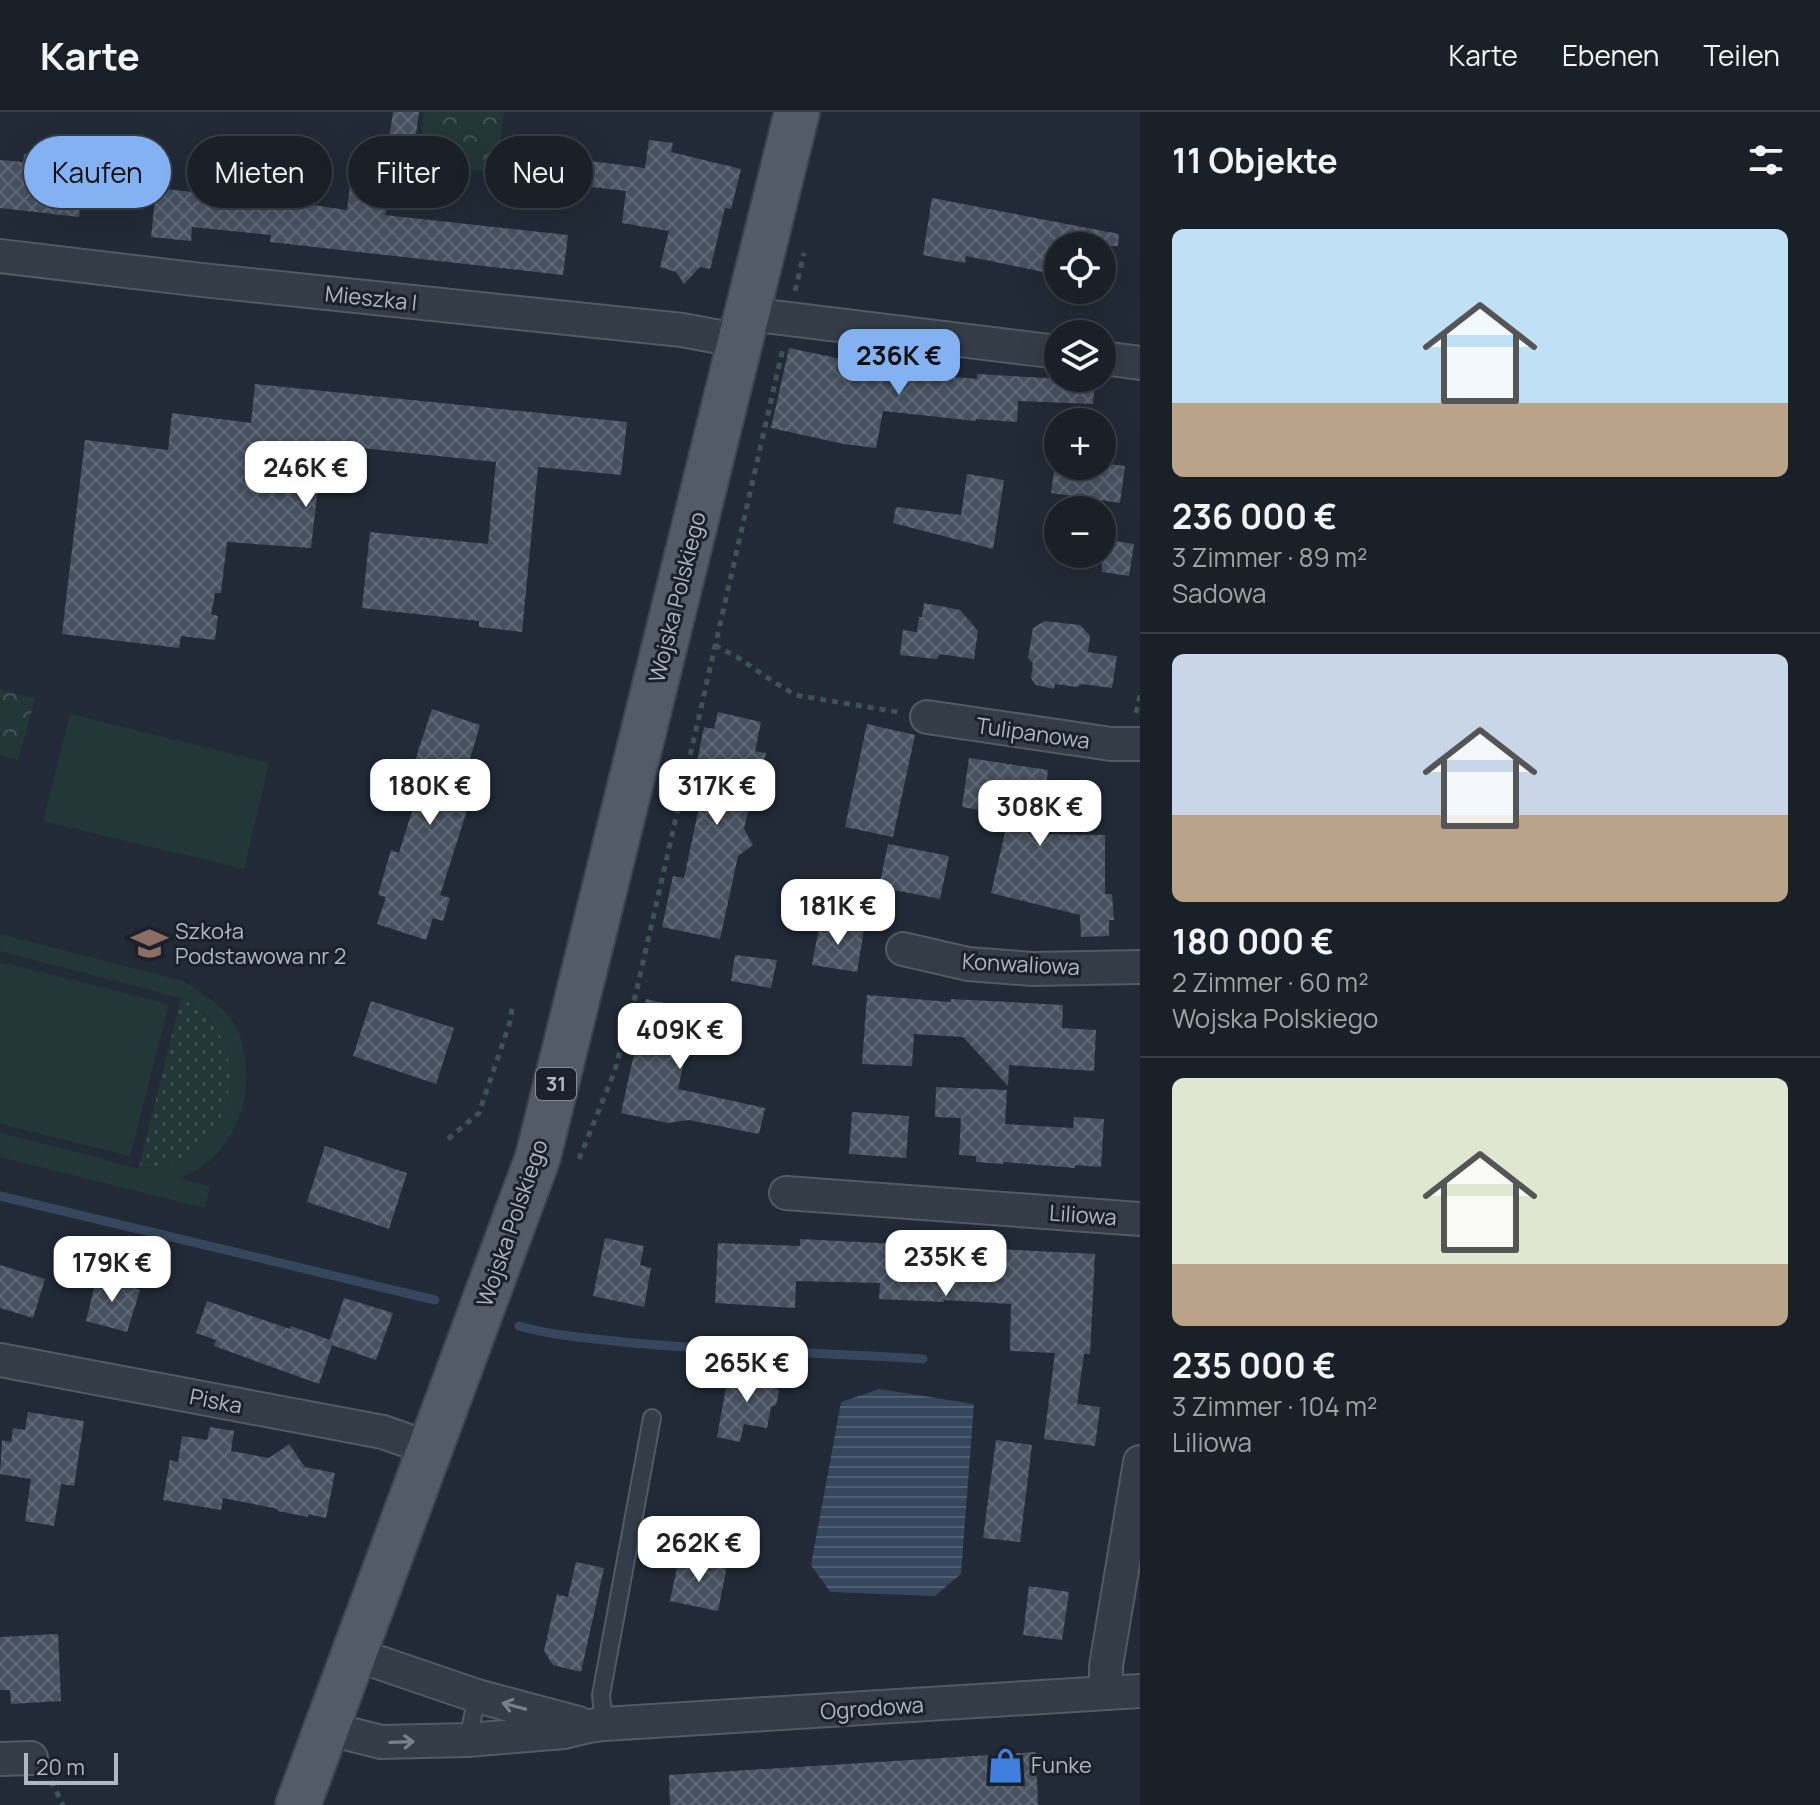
<!DOCTYPE html>
<html lang="de">
<meta charset="utf-8">
<style>
:root{--surface:#192028;--page:#222830;--text:#f1f3f6;--muted:#9fa3a8;--line:#373e45;--accent:#84b1f2}
body{margin:0;font-family:Manrope,sans-serif;background:var(--page);color:var(--text);height:100vh;display:flex;flex-direction:column;font-size:30px;white-space:nowrap}
*{box-sizing:border-box;margin:0}
p{font-size:26px;color:var(--muted)}
.icon{flex:none;width:44px;height:44px;fill:none;stroke:currentColor;stroke-width:2;stroke-linecap:round;stroke-linejoin:round}
.map{position:relative;flex:1;overflow:hidden}
.details{display:flex;flex-direction:column;background:var(--surface);width:680px}
.details>*{flex:none}
.hud{position:absolute;left:24px;top:24px;width:760px;height:72px;display:flex;gap:16px}
.controls{position:absolute;left:1044px;top:120px;display:grid;gap:16px}
.controls a{display:grid;place-items:center;width:72px;height:72px;border-radius:50%;background:var(--surface);box-shadow:0 8px 32px #0002,0 0 0 2px var(--line);font-size:40px}
.scale{position:absolute;left:24px;bottom:20px;width:94px;box-sizing:border-box;padding-left:8px;border:4px solid #aeb7c3;border-top:0;font-size:22px;line-height:28px;white-space:nowrap;color:#aeb7c3;-webkit-text-stroke:6px #1a212b;paint-order:stroke}
.price{position:absolute;translate:-50% -68px;padding:0 18px;border-radius:16px;background:#fff;color:#222;font-size:26px;line-height:52px;filter:drop-shadow(0 2px 4px #0008)}
.price::after{content:'';position:absolute;left:50%;top:48px;width:24px;height:18px;margin-left:-12px;background:inherit;clip-path:polygon(0 0,100% 0,50% 100%)}
.price.selected{background:var(--accent);color:#111}
ul{padding:0;list-style:none}
li{display:grid;align-content:center;gap:16px;height:424px;padding:0 32px}
li+li{border-top:2px solid var(--line)}
li span{display:grid;place-items:center;height:248px;border-radius:12px;color:#555}
li>.icon{margin-inline-start:auto}
span .icon{width:144px;height:144px;fill:#fffc;stroke-width:1}
li b{font-size:34px}
h2{display:flex;justify-content:space-between;align-items:center;height:96px;padding:0 32px;font-size:34px}
.pill{padding:0 28px;border-radius:36px;background:var(--surface);box-shadow:0 8px 32px #0002,0 0 0 2px var(--line);font-size:28px;line-height:72px}
.pill.selected{background:var(--accent);color:#111}
header{display:flex;align-items:center;gap:48px;box-sizing:border-box;height:112px;padding:0 40px;background:var(--surface);border-bottom:2px solid var(--line)}
header strong{font-size:38px}
nav{display:flex;gap:44px;margin-inline-start:auto;font-size:28px}
main{display:flex;flex:1;min-height:0}
.map>svg:first-child{display:block}
.grass{fill:url(#grass-dots)}
.park{fill:url(#park-crowns)}
.pitch{fill:#243738}
.water{fill:url(#water-rules)}
.lines{fill:none;stroke-linecap:round;stroke-linejoin:round}
.stream{stroke:#35465d;stroke-width:9}
.building{fill:url(#building-cross-hatch)}
.service-casing{stroke:#525a64;stroke-width:20}
.minor-casing{stroke:#525a64;stroke-width:36}
.primary-casing{stroke:#3e4550;stroke-width:48}
.path{stroke:#405255;stroke-width:5;stroke-dasharray:6 6;stroke-linecap:butt}
.service{stroke:#343c47;stroke-width:16}
.minor{stroke:#343c47;stroke-width:32}
.primary{stroke:#525b67;stroke-width:44}
.oneway{stroke:#77808b}
.labels{text-anchor:middle;stroke-width:6;stroke-linejoin:round;paint-order:stroke}
.shield{fill:#1a212b;stroke:#828a95;stroke-width:2}
.shield-label{font-size:20px;font-weight:bold;fill:#aeb7c3}
.street-label{font-size:22px;fill:#aeb7c3;stroke:#1a212b}
.poi-label{font-size:22px;fill:#aeb7c3;stroke:#1a212b;text-anchor:start}
</style>
<header>
<strong>Karte</strong>
<nav><a>Karte</a><a>Ebenen</a><a>Teilen</a></nav>
</header>
<main>
<div class="map">
<svg width="1140" height="1693" viewBox="0 0 1140 1693">
<defs>
<pattern id="grass-dots" width="8" height="8" patternUnits="userSpaceOnUse" patternTransform="scale(2)"><rect width="8" height="8" fill="#243738"/><path d="M2 2h.1M6 6h.1" fill="none" stroke="#415253" stroke-width="1.8" stroke-linecap="round"/></pattern>
<pattern id="park-crowns" width="20" height="18" patternUnits="userSpaceOnUse" patternTransform="scale(2)"><rect width="20" height="18" fill="#243738"/><path d="M2 6a3 3 0 1 1 6 0M12 15a3 3 0 1 1 6 0" fill="none" stroke="#415253"/></pattern>
<pattern id="water-rules" width="6" height="5" patternUnits="userSpaceOnUse" patternTransform="scale(2)"><rect width="6" height="5" fill="#35465d"/><path d="M0 2.5h6" fill="none" stroke="#505e73"/></pattern>
<pattern id="building-cross-hatch" width="8" height="8" patternUnits="userSpaceOnUse" patternTransform="scale(2)"><rect width="8" height="8" fill="#475160"/><path d="M0 0l8 8M0 8l8-8" fill="none" stroke="#5f6875"/></pattern>
</defs>
<rect width="100%" height="100%" fill="#212a36"/>
<path class="grass" d="M 181,887 C 192,893 202,899 210,909 C 247,951 230,1022 181,1047 C 168,1054 154,1055 139,1056 Z"/>
<g class="park">
<path d="M 424,0 L 504,0 L 496,61 L 418,50 Z"/>
<path d="M 0,577 L 35,587 L 18,648 L 0,643 Z"/>
</g>
<g class="pitch">
<path d="M 70,602 L 269,651 L 244,757 L 43,709 Z"/>
<path d="M 0,822 L 183,869 C 203,882 226,895 237,917 C 241,924 242,933 244,941 C 255,990 229,1051 179,1066 L 210,1075 L 205,1096 L 0,1045 L 0,1021 C 32,1029 64,1037 96,1045 C 109,1049 124,1055 138,1056 C 145,1057 155,1055 162,1053 C 182,1050 196,1038 208,1024 C 236,992 238,943 212,910 C 203,898 190,891 177,885 L 0,839 Z"/>
<path d="M 0,850 L 169,892 L 130,1044 L 0,1012 Z"/>
</g>
<path class="water" d="M 879,1277 L 974,1292 L 961,1462 L 935,1484 L 830,1480 L 811,1453 L 841,1290 Z"/>
<g class="lines">
<g class="stream">
<path d="M 0,1084 L 435,1188"/>
<path d="M 519,1214 C 553,1224 588,1226 623,1230 C 722,1240 823,1240 923,1247"/>
</g>
</g>
<g class="building">
<path d="M 393,0 L 419,0 L 415,30 L 389,27 Z"/>
<path d="M 649,28 L 673,31 L 671,40 L 741,57 L 731,97 L 725,96 L 710,157 L 700,155 L 684,172 L 676,160 L 660,155 L 669,119 L 622,111 L 626,79 L 549,70 L 552,44 L 645,56 Z"/>
<path d="M 24,42 L 69,47 L 68,54 L 84,56 L 79,105 L 0,96 L 0,48 L 23,50 Z"/>
<path d="M 354,42 L 393,47 L 385,103 L 568,123 L 563,163 L 270,130 L 271,123 L 192,115 L 191,129 L 151,125 L 156,76 L 238,85 L 239,81 L 299,88 L 299,91 L 347,98 Z"/>
<path d="M 932,86 L 1119,122 L 1118,134 L 1058,134 L 1058,163 L 966,144 L 965,151 L 923,143 Z"/>
<path d="M 789,236 L 860,251 L 885,253 L 884,257 L 946,264 L 977,267 L 977,262 L 1095,269 L 1093,292 L 1018,289 L 1017,310 L 976,307 L 976,309 L 883,299 L 876,336 L 844,332 L 771,316 Z"/>
<path d="M 255,272 L 627,310 L 621,363 L 538,355 L 522,520 L 479,515 L 479,509 L 362,496 L 370,420 L 488,432 L 496,350 L 323,332 L 311,436 L 227,430 L 221,481 L 215,481 L 211,502 L 218,504 L 215,528 L 181,524 L 179,536 L 62,522 L 85,328 L 168,338 L 172,301 L 251,311 Z"/>
<path d="M 1056,344 L 1058,345 L 1058,354 L 1102,354 L 1102,351 L 1125,354 L 1120,391 L 1051,381 Z"/>
<path d="M 967,362 L 1004,368 L 993,437 L 893,411 L 896,395 L 961,403 Z"/>
<path d="M 1102,427 L 1134,432 L 1129,464 L 1102,460 Z"/>
<path d="M 924,491 L 960,498 L 978,519 L 974,547 L 940,542 L 937,547 L 900,543 L 903,518 L 917,520 L 919,505 L 922,505 Z"/>
<path d="M 1045,509 L 1080,513 L 1090,524 L 1088,540 L 1117,544 L 1112,576 L 1082,572 L 1077,575 L 1055,572 L 1054,577 L 1036,573 L 1031,566 L 1033,551 L 1028,546 L 1033,516 Z"/>
<path d="M 432,597 L 480,613 L 464,667 L 476,670 L 440,783 L 450,786 L 443,809 L 433,806 L 426,828 L 377,812 L 386,785 L 378,783 L 391,738 L 399,741 L 417,683 L 405,679 Z"/>
<path d="M 718,600 L 761,610 L 755,639 L 766,641 L 760,669 L 755,668 L 744,717 L 753,733 L 738,744 L 720,827 L 662,815 L 673,764 L 684,766 L 707,658 L 696,655 L 704,615 L 714,617 Z"/>
<path d="M 867,612 L 915,623 L 893,725 L 845,715 Z"/>
<path d="M 969,646 L 1048,658 L 1039,722 L 1105,723 L 1105,782 L 1112,782 L 1114,808 L 1109,808 L 1109,824 L 1081,825 L 1080,803 L 991,781 L 1009,703 L 962,695 Z"/>
<path d="M 888,732 L 949,744 L 940,787 L 879,775 Z"/>
<path d="M 820,810 L 864,817 L 857,860 L 812,853 Z"/>
<path d="M 735,843 L 777,848 L 771,876 L 731,869 Z"/>
<path d="M 867,883 L 951,890 L 951,887 L 1063,893 L 1062,916 L 1096,918 L 1094,959 L 1009,953 L 1008,974 L 963,925 L 914,922 L 912,954 L 862,952 Z"/>
<path d="M 646,887 L 730,905 L 722,938 L 688,931 L 678,977 L 765,996 L 759,1022 L 689,1008 L 668,1011 L 621,1001 Z"/>
<path d="M 371,889 L 454,916 L 436,972 L 353,944 Z"/>
<path d="M 936,975 L 1007,978 L 1005,1012 L 1073,1016 L 1074,1005 L 1104,1007 L 1101,1055 L 1075,1053 L 1075,1056 L 1003,1050 L 1003,1052 L 976,1050 L 976,1044 L 959,1043 L 961,1006 L 935,1005 Z"/>
<path d="M 852,1000 L 909,1004 L 906,1046 L 849,1042 Z"/>
<path d="M 325,1034 L 407,1061 L 389,1117 L 307,1090 Z"/>
<path d="M 605,1126 L 644,1134 L 640,1153 L 651,1156 L 644,1195 L 593,1184 Z"/>
<path d="M 800,1127 L 1095,1142 L 1090,1242 L 1084,1242 L 1077,1292 L 1100,1295 L 1095,1334 L 1044,1327 L 1055,1241 L 1010,1239 L 1011,1192 L 944,1188 L 944,1190 L 879,1187 L 880,1171 L 796,1169 L 795,1196 L 715,1191 L 718,1131 L 800,1134 Z"/>
<path d="M 0,1153 L 45,1167 L 33,1206 L 0,1196 Z"/>
<path d="M 97,1164 L 140,1178 L 127,1220 L 86,1209 Z"/>
<path d="M 344,1186 L 393,1201 L 376,1248 L 332,1233 L 319,1272 L 214,1234 L 216,1228 L 196,1221 L 207,1189 L 290,1217 L 291,1214 L 330,1228 Z"/>
<path d="M 742,1259 L 778,1266 L 776,1275 L 779,1279 L 776,1293 L 771,1295 L 767,1316 L 744,1312 L 740,1330 L 717,1325 L 728,1265 Z"/>
<path d="M 28,1300 L 84,1309 L 74,1374 L 61,1372 L 54,1414 L 25,1409 L 31,1367 L 0,1362 L 2,1328 L 11,1330 L 13,1316 L 25,1318 Z"/>
<path d="M 210,1315 L 234,1319 L 231,1339 L 269,1346 L 289,1332 L 305,1355 L 335,1361 L 326,1406 L 308,1402 L 308,1405 L 278,1399 L 278,1397 L 223,1386 L 221,1398 L 163,1388 L 170,1348 L 178,1350 L 182,1324 L 207,1328 Z"/>
<path d="M 996,1328 L 1032,1333 L 1020,1430 L 983,1426 Z"/>
<path d="M 679,1445 L 727,1454 L 718,1499 L 670,1489 Z"/>
<path d="M 576,1450 L 604,1456 L 581,1560 L 553,1553 L 544,1539 L 557,1482 L 568,1485 Z"/>
<path d="M 1029,1474 L 1069,1480 L 1062,1528 L 1023,1523 Z"/>
<path d="M 58,1522 L 61,1589 L 11,1592 L 10,1578 L 0,1578 L 0,1525 Z"/>
<path d="M 1036,1640 L 1038,1693 L 670,1693 L 669,1663 Z"/>
</g>
<g class="lines">
<defs>
<g id="service">
<path d="M 604,1612 L 601,1583 L 652,1306"/>
<path d="M 468,1628 L 477,1584"/>
</g>
<g id="minor">
<path d="M 0,144 L 202,168 L 682,218 L 741,229"/>
<path d="M 748,202 L 1058,240"/>
<path d="M 1102,246 L 1140,251"/>
<path d="M 927,605 L 1111,632 L 1140,632"/>
<path d="M 903,837 L 968,852 L 1033,857 L 1140,855"/>
<path d="M 786,1081 L 1140,1107"/>
<path d="M 0,1248 L 383,1320 L 431,1337"/>
<path d="M 354,1542 L 477,1584 L 578,1611"/>
<path d="M 1106,1581 L 1106,1554 L 1140,1350"/>
<path d="M 326,1616 L 381,1630 L 468,1628 L 564,1620 L 589,1614 L 604,1612 L 1140,1579"/>
<path d="M 0,1647 L 31,1646"/>
</g>
<path id="primary" d="M 298,1693 L 538,1045 L 797,0"/>
</defs>
<use href="#service" class="service-casing"/>
<use href="#minor" class="minor-casing"/>
<use href="#primary" class="primary-casing"/>
<g class="path">
<path d="M 795,179 L 804,141"/>
<path d="M 715,533 L 737,545 L 771,568 L 795,583 L 898,600"/>
<path d="M 1136,601 L 1140,583"/>
<path d="M 448,1027 L 479,1001 L 511,907 L 512,893"/>
<path d="M 579,1047 L 614,961 L 636,881 L 783,236"/>
<path d="M 51,1669 L 63,1693"/>
</g>
<use href="#service" class="service"/>
<use href="#minor" class="minor"/>
<use href="#primary" class="primary"/>
</g>
<defs><path id="oneway-shaft" d="M-6 0H5M1.5-3L5.5 0L1.5 3" fill="none" stroke-width="1.6" stroke-linecap="round" stroke-linejoin="round" transform="scale(2)"/></defs>
<g class="oneway">
<use href="#oneway-shaft" transform="translate(514 1594) rotate(-165)"/>
<use href="#oneway-shaft" transform="translate(402 1630) rotate(-2)"/>
</g>
<defs>
<symbol id="school-bare" viewBox="-9 -9 18 18"><path d="M0-5L7-2L0 1L-7-2ZM-4 1L0 2.5L4 1V4Q0 6-4 4Z" fill="#8d6e63" stroke="#1a212b" stroke-width="2.5" paint-order="stroke"/></symbol>
<symbol id="shop-bare" viewBox="-9 -9 18 18"><path d="M-5-2.5h2.3a2.7 3.5 0 0 1 5.4 0H5L5.5 6h-11ZM-1.5-2.5h3a1.5 2.3 0 0 0-3 0Z" fill="#3f7fe0" stroke="#1a212b" stroke-width="2.5" paint-order="stroke"/></symbol>
</defs>
<g fill-rule="evenodd">
<use href="#school-bare" x="124" y="806" width="51" height="51"/>
<use href="#shop-bare" x="980" y="1628" width="51" height="51"/>
</g>
<g class="labels">
<rect class="shield" x="536" y="956" width="40" height="32" rx="6"/>
<g class="shield-label">
<text x="556" y="979">31</text>
</g>
<g class="street-label">
<text transform="translate(371 186) rotate(6)" y="8">Mieszka I</text>
<text transform="translate(677 485) rotate(-76)" y="8">Wojska Polskiego</text>
<text transform="translate(1033 621) rotate(8)" y="8">Tulipanowa</text>
<text transform="translate(1021 852) rotate(3)" y="8">Konwaliowa</text>
<text transform="translate(1083 1103) rotate(4)" y="8">Liliowa</text>
<text transform="translate(512 1111) rotate(-71)" y="8">Wojska Polskiego</text>
<text transform="translate(216 1289) rotate(11)" y="8">Piska</text>
<text transform="translate(872 1596) rotate(-4)" y="8">Ogrodowa</text>
</g>
<g class="poi-label">
<text x="175" y="827">Szkoła<tspan x="175" dy="25">Podstawowa nr 2</tspan></text>
<text x="1031" y="1661">Funke</text>
</g>
</g>
</svg>
<div class="controls">
<a><svg class="icon" aria-label="locate" viewBox="0 0 24 24"><circle cx="12" cy="12" r="6"/><path d="M12 2v4M12 18v4M2 12h4M18 12h4"/></svg></a>
<a><svg class="icon" aria-label="layers" viewBox="0 0 24 24"><path d="M12 4l9 5-9 5-9-5zM3 14l9 5 9-5"/></svg></a>
<a>+</a>
<a>−</a>
</div>
<div class="scale">20 m</div>
<b class="price selected" style="left:899px;top:285px">236K €</b>
<b class="price" style="left:306px;top:397px">246K €</b>
<b class="price" style="left:430px;top:715px">180K €</b>
<b class="price" style="left:717px;top:715px">317K €</b>
<b class="price" style="left:1040px;top:736px">308K €</b>
<b class="price" style="left:838px;top:835px">181K €</b>
<b class="price" style="left:680px;top:959px">409K €</b>
<b class="price" style="left:946px;top:1186px">235K €</b>
<b class="price" style="left:112px;top:1192px">179K €</b>
<b class="price" style="left:747px;top:1292px">265K €</b>
<b class="price" style="left:699px;top:1472px">262K €</b>
<div class="hud">
<a class="pill selected">Kaufen</a>
<a class="pill">Mieten</a>
<a class="pill">Filter</a>
<a class="pill">Neu</a>
</div>
</div>
<section class="details">
<h2>11 Objekte<svg class="icon" aria-label="filters" viewBox="0 0 24 24"><path d="M4 7h16M4 17h16"/><circle cx="9" cy="7" r="2"/><circle cx="15" cy="17" r="2"/></svg></h2>
<ul>
<li><span style="background:linear-gradient(#bfe0f5 70%,#b9a48a 0)"><svg class="icon" aria-label="home" viewBox="0 0 24 24"><path d="M3 11l9-7 9 7M6 9v11h12V9"/></svg></span><div><b>236 000 €</b><p>3 Zimmer · 89 m²</p><p>Sadowa</p></div></li>
<li><span style="background:linear-gradient(#c9d6e8 65%,#b9a48a 0)"><svg class="icon" aria-label="home" viewBox="0 0 24 24"><path d="M3 11l9-7 9 7M6 9v11h12V9"/></svg></span><div><b>180 000 €</b><p>2 Zimmer · 60 m²</p><p>Wojska Polskiego</p></div></li>
<li><span style="background:linear-gradient(#dfe7d0 75%,#b9a48a 0)"><svg class="icon" aria-label="home" viewBox="0 0 24 24"><path d="M3 11l9-7 9 7M6 9v11h12V9"/></svg></span><div><b>235 000 €</b><p>3 Zimmer · 104 m²</p><p>Liliowa</p></div></li>
</ul>
</section>
</main>
